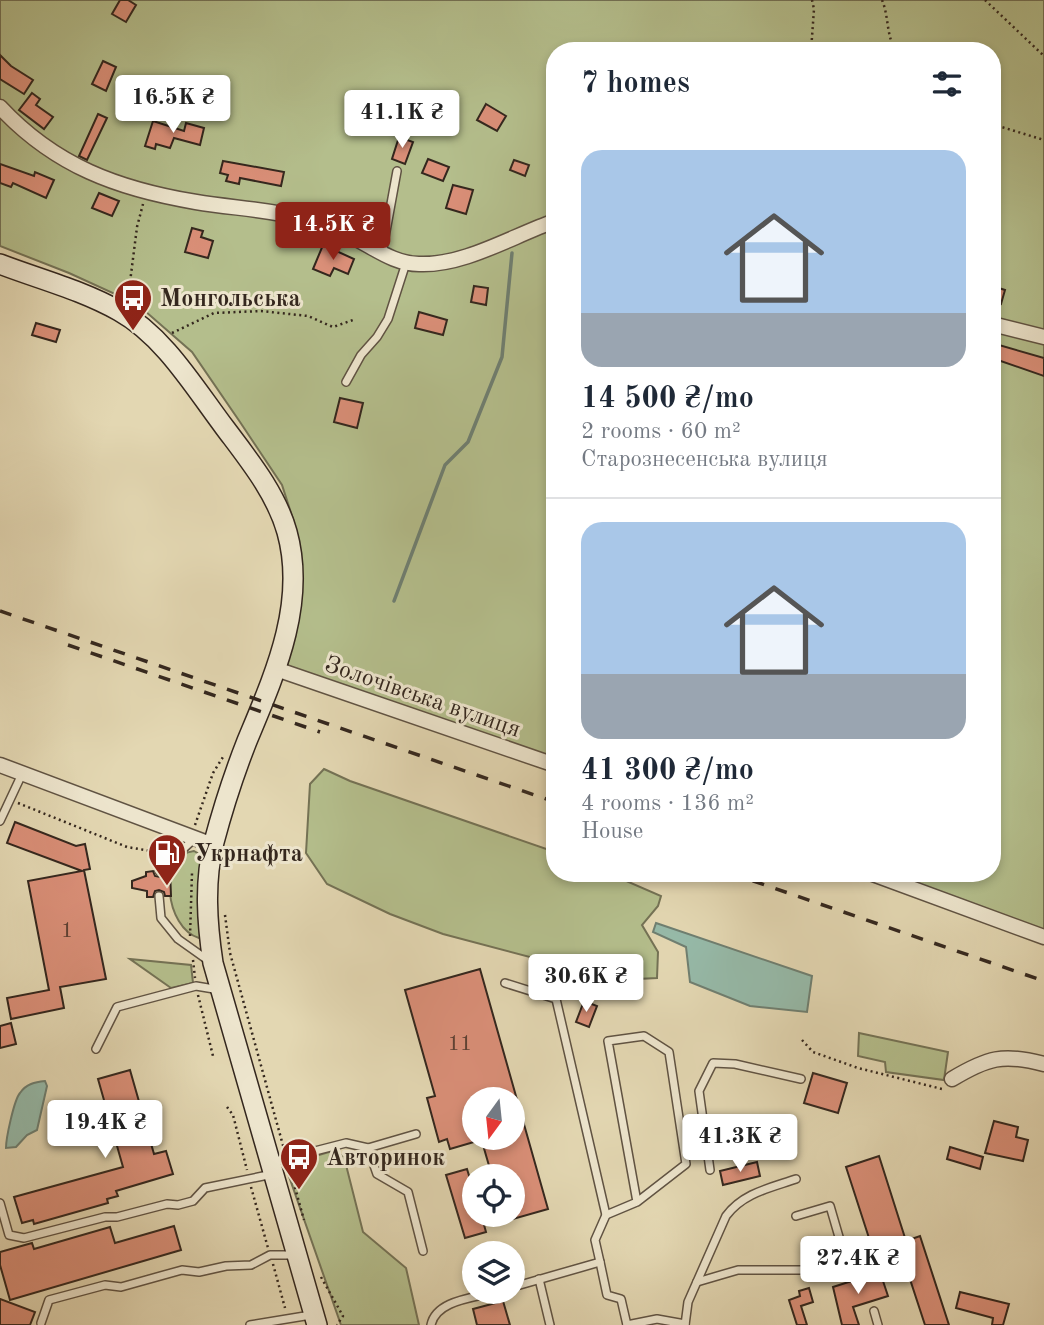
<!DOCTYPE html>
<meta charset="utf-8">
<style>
:root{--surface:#fff;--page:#f2f2f3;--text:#1f2937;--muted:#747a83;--line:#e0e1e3;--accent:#8f2418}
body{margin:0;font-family:"Old Standard TT",serif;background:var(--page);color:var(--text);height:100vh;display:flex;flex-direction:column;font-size:26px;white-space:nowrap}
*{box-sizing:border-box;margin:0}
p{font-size:23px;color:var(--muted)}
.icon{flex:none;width:38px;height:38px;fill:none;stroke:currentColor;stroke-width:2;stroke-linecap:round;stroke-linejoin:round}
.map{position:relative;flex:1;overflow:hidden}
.sheet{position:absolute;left:546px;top:42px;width:455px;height:840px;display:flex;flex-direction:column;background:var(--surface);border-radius:28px;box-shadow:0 4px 10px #0003}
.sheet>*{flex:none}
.needle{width:46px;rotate:195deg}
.tools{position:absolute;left:462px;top:1087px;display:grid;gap:14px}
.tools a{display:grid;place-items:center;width:63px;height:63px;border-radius:50%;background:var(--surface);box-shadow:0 4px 10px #0003;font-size:35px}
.price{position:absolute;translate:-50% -60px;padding:0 16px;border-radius:7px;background:#fff;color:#222;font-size:23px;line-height:46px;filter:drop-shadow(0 2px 4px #0008)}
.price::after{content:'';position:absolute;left:50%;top:42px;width:21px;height:16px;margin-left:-10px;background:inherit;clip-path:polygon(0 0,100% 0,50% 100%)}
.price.current{background:var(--accent);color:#fff}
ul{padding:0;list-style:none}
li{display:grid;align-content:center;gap:14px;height:371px;padding:0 35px}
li+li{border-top:2px solid var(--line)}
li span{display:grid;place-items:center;height:217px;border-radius:21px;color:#555}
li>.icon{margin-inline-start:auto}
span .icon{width:126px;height:126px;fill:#fffc;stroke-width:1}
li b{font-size:30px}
h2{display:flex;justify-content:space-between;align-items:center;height:84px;padding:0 35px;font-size:30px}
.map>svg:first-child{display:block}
.green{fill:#b4be8c;stroke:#747255;stroke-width:2}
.water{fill:#96baa9;stroke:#6f7f71;stroke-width:2}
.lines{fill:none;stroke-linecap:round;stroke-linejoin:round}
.stream{stroke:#6f7f71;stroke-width:3.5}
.building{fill:#da8f78;stroke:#34271e;stroke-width:2}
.service-casing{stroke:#605343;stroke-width:10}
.minor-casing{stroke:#605343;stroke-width:17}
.secondary-casing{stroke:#34271e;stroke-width:22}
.path{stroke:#34271e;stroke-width:2.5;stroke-dasharray:2 3.5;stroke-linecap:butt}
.service{stroke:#ede5cd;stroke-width:7}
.minor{stroke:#ede5cd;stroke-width:14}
.secondary{stroke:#ede5cd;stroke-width:19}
.rail{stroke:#34271e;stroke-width:3.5;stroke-dasharray:12 12;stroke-linecap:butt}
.labels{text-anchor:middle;stroke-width:6;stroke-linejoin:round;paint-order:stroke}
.number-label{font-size:21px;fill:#5e4134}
.poi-label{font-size:24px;font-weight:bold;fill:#34271e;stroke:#ede5cd;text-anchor:start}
.street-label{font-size:24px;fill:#34271e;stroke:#ede5cd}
</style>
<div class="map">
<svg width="1044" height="1325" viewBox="0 0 1044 1325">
<rect width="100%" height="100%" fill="#e3d7b2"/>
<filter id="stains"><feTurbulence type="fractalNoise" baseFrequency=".00286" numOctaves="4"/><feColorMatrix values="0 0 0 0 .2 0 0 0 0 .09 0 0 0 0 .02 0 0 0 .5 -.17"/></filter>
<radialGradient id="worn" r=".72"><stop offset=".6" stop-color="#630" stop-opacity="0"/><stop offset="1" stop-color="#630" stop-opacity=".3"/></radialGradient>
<g class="green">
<path d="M 0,0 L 1044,0 L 1044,932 L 888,873 L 992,873 L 992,51 L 555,51 L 555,761 L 293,673 L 286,663 L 298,546 L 293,519 L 282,485 L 240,422 L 192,352 L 137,304 L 69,273 L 0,246 Z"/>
<path d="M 324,769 L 350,781 L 555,852 L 555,873 L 608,873 L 661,896 L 658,906 L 642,925 L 658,952 L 657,978 L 617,980 L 443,934 L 390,914 L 327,884 L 306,853 L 310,784 Z"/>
<path d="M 194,851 L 199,854 L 201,862 L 203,935 L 199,938 C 165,928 157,855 194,851 Z"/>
<path d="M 130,959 L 191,965 L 193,983 L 171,988 Z"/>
<path d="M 859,1033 L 948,1052 L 944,1080 L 886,1072 L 885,1062 L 858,1056 Z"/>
<path d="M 329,1152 L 337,1152 L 344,1157 L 363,1232 L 406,1268 L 419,1325 L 341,1325 L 285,1165 Z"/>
</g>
<g class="water">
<path d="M 656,923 L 812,976 L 807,1012 L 750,1006 L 690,982 L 686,947 L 653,932 Z"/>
<path d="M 45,1081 L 47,1086 L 37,1130 L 27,1135 L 16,1147 L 6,1148 C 6,1138 14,1100 20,1093 C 26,1084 35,1082 45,1081 Z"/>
</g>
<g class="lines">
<path class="stream" d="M 394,601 L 445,465 L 468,442 L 502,357 L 512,253"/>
</g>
<g class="building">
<path d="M 120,0 L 128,0 L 136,5 L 126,22 L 112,14 Z"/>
<path d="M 0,55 L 11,66 L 33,80 L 24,94 L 0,79 Z"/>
<path d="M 103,61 L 116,67 L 106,91 L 92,84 Z"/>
<path d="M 32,93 L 40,99 L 36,105 L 53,117 L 44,129 L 19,110 Z"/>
<path d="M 486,104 L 506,116 L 497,131 L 477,120 Z"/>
<path d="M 98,114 L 107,118 L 87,160 L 79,156 Z"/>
<path d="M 153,121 L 184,131 L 186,123 L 204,128 L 200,145 L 174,138 L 170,148 L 156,144 L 155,149 L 145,146 Z"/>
<path d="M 399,137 L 413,142 L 405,164 L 392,159 Z"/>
<path d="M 428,159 L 449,167 L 443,181 L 422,173 Z"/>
<path d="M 514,160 L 529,165 L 525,176 L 510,170 Z"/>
<path d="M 223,161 L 284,172 L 281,186 L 240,178 L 239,184 L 226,181 L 228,175 L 220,173 Z"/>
<path d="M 0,164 L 34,176 L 35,172 L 54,180 L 46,198 L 13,183 L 11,187 L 0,183 Z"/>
<path d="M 453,185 L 473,190 L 466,214 L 446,208 Z"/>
<path d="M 99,193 L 119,201 L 112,216 L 92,208 Z"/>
<path d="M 192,228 L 203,231 L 201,237 L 213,241 L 208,258 L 185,252 Z"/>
<path d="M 323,245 L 354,259 L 348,274 L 334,268 L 330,276 L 313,269 Z"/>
<path d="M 474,286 L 488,288 L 486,305 L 471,302 Z"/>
<path d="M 992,286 L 1005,290 L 1001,304 L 992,301 Z"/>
<path d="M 419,312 L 447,320 L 443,335 L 415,328 Z"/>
<path d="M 36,323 L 60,330 L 56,342 L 32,335 Z"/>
<path d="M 992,343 L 1044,358 L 1044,376 L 992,358 Z"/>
<path d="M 340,398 L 363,403 L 357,428 L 334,422 Z"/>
<path d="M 15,822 L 76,846 L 85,844 L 90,869 L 84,870 L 106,979 L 60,987 L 64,1008 L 11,1019 L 7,998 L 49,990 L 28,881 L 82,871 L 7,843 Z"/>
<path d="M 153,871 L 155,876 L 160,877 L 170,871 L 171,896 L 165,896 L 164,892 L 159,890 L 155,891 L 153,897 L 147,897 L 147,891 L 132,888 L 132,881 L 146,876 L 146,872 Z"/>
<path d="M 480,969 L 548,1209 L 513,1219 L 513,1176 L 492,1176 L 481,1138 L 513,1138 L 513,1099 L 474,1099 L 474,1142 L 450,1149 L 447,1139 L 439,1142 L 427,1098 L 435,1096 L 405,990 Z"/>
<path d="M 584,1001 L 597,1006 L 589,1027 L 576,1022 Z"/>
<path d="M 11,1023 L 16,1044 L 0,1048 L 0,1026 Z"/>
<path d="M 130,1070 L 154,1154 L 166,1151 L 173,1174 L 116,1191 L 118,1196 L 107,1199 L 108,1203 L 34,1224 L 33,1220 L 22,1223 L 14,1197 L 123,1167 L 98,1079 Z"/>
<path d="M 813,1073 L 847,1083 L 838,1113 L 804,1103 Z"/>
<path d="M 994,1121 L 1018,1127 L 1016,1137 L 1028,1140 L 1023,1161 L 985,1153 Z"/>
<path d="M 950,1147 L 983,1157 L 980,1169 L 947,1159 Z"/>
<path d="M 879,1156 L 906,1241 L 920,1236 L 949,1325 L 925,1325 L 905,1264 L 880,1272 L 846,1167 Z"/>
<path d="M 757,1162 L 760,1176 L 723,1185 L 720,1171 Z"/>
<path d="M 467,1169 L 474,1192 L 474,1214 L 481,1214 L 486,1232 L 465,1238 L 446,1175 Z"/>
<path d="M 174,1226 L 181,1250 L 10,1300 L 0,1265 L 0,1252 L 32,1243 L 34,1249 L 110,1227 L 115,1243 Z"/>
<path d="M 880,1272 L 888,1296 L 853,1307 L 859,1325 L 842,1325 L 833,1287 Z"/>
<path d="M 809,1288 L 813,1302 L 801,1306 L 807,1325 L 797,1325 L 789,1300 L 800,1296 L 799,1291 Z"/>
<path d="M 960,1292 L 1009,1304 L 1003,1325 L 992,1325 L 993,1318 L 956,1308 Z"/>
<path d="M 0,1299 L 35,1312 L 30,1325 L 0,1325 Z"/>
<path d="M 503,1301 L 510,1325 L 477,1325 L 473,1309 Z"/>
</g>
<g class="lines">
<defs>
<g id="service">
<path d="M 382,253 L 397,171"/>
<path d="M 346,382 L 361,355 L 377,337 L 388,319 L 406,263"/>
<path d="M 0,821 L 22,774"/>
<path d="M 159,871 L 194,839"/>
<path d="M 159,896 L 161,918 L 178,939 L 209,961"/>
<path d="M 505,983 L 556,999 L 606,1215"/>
<path d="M 96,1049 L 117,1007 L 196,986 L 220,990"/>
<path d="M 368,1148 L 416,1134"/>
<path d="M 272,1162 L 346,1143 L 368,1148 L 377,1174 L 408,1192 L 423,1251"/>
<path d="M 710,1170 L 699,1091 L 713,1063 L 735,1064 L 801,1079"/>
<path d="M 0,1203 L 9,1235 L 24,1238 L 105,1217 L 117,1217 L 167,1204 L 178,1205 L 193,1201 L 205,1188 L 273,1174"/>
<path d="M 600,1262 L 607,1295 L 621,1299 L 627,1325"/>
<path d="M 539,1279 L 550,1325"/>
<path d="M 697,1282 L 738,1270 L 809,1270 L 846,1261 L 830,1206 L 796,1216"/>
<path d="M 513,1287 L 600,1262 L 595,1240 L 606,1215 L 637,1202 L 608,1041 L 644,1036 L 669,1052 L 686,1164 L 637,1202"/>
<path d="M 874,1311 L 878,1325"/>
<path d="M 41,1323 L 49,1300 L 105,1285 L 121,1287 L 182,1270 L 199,1272 L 226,1266 L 251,1265 L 270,1255 L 296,1255"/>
<path d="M 250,1325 L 311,1315"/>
<path d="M 431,1325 C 436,1300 474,1298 495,1292"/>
<path d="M 627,1325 L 657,1319 L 685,1324"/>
<path d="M 685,1325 L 688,1302 L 726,1216 C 743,1193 770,1188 796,1179"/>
</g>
<g id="minor">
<path d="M 0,107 C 55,166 118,189 196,202 C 231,208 267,209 301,218 C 319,224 339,230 356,239 C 376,249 395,264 419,264 C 464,266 512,236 555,221"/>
<path d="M 992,324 L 1044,337"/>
<path d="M 276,669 L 555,765"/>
<path d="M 0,765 L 213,845"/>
<path d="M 870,873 L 1044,937"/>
<path d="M 952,1079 C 987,1058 1003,1053 1044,1064"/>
</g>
<path id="secondary" d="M 0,264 C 39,279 82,290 119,311 C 164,336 194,387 225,428 C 249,460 276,493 287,532 C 307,604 274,676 247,741 C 234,774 223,808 214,842 C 204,882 207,923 213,963 L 317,1325"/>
</defs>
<use href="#service" class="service-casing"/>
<use href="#minor" class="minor-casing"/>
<use href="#secondary" class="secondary-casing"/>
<g class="path">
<path d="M 882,0 C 889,16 886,36 896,51"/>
<path d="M 985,0 L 1044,56"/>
<path d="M 811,51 L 814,9 L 812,0"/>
<path d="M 992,124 L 1044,140"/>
<path d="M 128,298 L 137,227 L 143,204"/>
<path d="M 172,333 L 214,313 L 261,311 L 308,316 L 333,327 L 353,320"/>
<path d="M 18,803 L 127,847 L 163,853"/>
<path d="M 195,825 L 213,773 L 223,757"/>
<path d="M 225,915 L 230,953 L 284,1149"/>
<path d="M 190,936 L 192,873"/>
<path d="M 193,960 L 195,978"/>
<path d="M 198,995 L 213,1056"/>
<path d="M 802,1040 L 813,1052 L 858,1068 L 942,1089"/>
<path d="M 227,1107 L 233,1115 L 247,1170"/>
<path d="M 289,1166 L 304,1220"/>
<path d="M 251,1187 L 268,1248"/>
<path d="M 273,1264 L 285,1308"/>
<path d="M 321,1277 L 343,1316 L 337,1325"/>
</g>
<use href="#service" class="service"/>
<use href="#minor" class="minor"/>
<use href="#secondary" class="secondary"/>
<g class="rail">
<path d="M 0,611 L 555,802"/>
<path d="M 68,645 L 320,732"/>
<path d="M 730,873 L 1044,981"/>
</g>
</g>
<defs>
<symbol id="bus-pin" viewBox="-11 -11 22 30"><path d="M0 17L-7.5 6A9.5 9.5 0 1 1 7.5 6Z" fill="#8f2418" stroke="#ede5cd"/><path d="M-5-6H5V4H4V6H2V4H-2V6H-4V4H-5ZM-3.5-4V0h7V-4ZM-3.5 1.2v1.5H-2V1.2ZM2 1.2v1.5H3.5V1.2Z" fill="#fff"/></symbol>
<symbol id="fuel-pin" viewBox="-11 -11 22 30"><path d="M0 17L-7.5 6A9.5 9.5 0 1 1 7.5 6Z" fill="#8f2418" stroke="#ede5cd"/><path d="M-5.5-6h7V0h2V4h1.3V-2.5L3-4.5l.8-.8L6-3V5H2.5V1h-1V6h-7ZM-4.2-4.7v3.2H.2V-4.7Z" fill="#fff"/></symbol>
</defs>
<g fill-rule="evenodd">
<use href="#bus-pin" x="111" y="276" width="44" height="60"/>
<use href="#fuel-pin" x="145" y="831" width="44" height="60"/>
<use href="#bus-pin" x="277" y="1135" width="44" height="60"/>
</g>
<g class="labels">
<g class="number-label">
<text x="67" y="937">1</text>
<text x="460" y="1050">11</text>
</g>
<g class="poi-label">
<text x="160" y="306">Монгольська</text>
<text x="194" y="861">Укрнафта</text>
<text x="326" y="1165">Авторинок</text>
</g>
<g class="street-label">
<text transform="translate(423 696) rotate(19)" y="8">Золочівська вулиця</text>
</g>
</g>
<rect width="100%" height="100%" filter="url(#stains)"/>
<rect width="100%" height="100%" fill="url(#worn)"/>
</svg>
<div class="tools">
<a><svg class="needle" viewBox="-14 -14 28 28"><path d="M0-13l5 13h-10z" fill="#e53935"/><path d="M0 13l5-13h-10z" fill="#747a83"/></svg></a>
<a><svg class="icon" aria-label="locate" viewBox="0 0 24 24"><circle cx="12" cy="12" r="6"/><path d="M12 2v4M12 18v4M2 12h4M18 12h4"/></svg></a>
<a><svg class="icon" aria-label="layers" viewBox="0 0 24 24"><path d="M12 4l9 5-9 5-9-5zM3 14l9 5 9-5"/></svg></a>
</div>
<b class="price" style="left:173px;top:135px">16.5K ₴</b>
<b class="price" style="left:402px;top:150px">41.1K ₴</b>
<b class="price current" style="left:333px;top:262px">14.5K ₴</b>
<b class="price" style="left:586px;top:1014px">30.6K ₴</b>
<b class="price" style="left:105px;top:1160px">19.4K ₴</b>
<b class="price" style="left:740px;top:1174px">41.3K ₴</b>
<b class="price" style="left:858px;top:1296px">27.4K ₴</b>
<section class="sheet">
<h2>7 homes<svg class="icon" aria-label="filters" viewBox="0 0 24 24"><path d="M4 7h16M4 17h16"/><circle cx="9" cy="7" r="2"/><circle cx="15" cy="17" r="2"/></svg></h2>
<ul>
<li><span style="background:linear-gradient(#a9c7e8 75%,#9aa5b1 0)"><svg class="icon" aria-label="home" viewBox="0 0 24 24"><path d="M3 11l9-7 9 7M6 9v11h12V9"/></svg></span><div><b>14 500 ₴/mo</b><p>2 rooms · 60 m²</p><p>Старознесенська вулиця</p></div></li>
<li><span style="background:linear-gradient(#a9c7e8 70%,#9aa5b1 0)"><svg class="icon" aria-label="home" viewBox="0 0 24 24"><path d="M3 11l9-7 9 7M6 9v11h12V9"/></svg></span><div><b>41 300 ₴/mo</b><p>4 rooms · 136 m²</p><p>House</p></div></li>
</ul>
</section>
</div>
